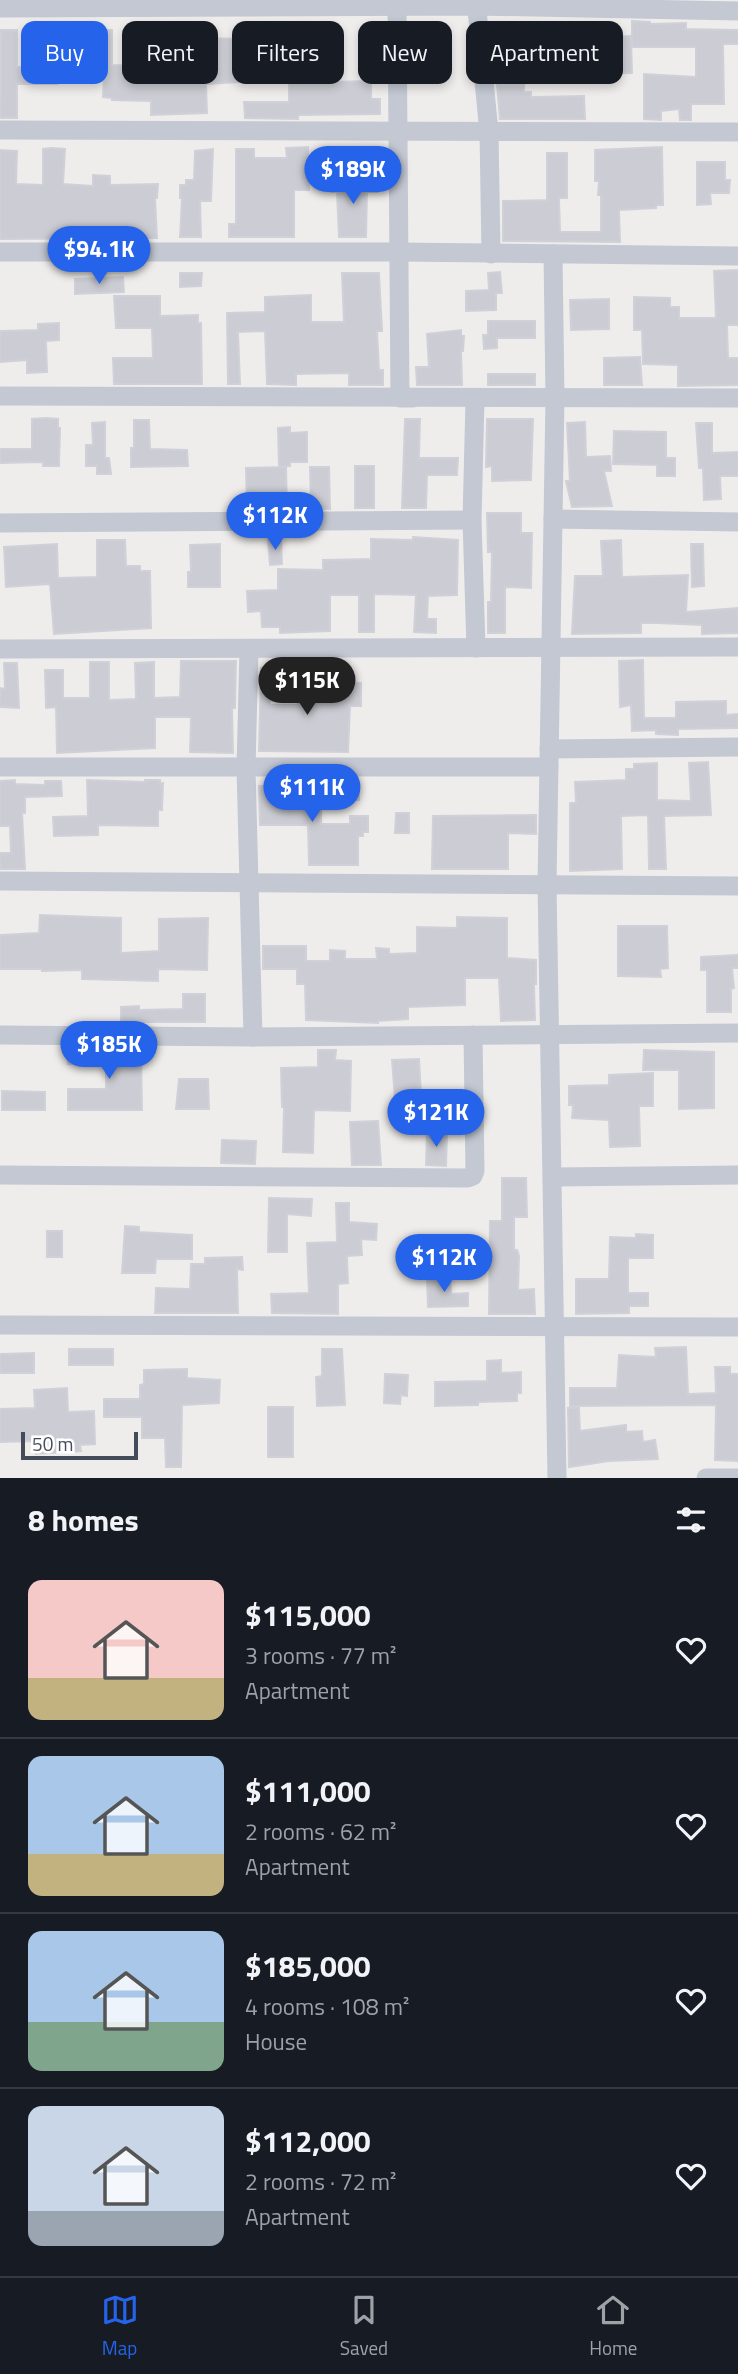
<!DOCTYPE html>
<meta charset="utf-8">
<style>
:root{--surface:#171b24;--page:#242831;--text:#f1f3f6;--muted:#9ea1a6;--line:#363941;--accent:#2563eb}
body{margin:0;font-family:"Titillium Web",sans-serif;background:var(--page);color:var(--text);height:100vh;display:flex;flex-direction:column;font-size:26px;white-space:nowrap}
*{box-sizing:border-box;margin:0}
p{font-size:23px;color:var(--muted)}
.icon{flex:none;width:38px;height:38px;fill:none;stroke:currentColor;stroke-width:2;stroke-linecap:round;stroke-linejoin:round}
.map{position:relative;height:1478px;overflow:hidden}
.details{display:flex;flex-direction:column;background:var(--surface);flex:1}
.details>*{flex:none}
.hud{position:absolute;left:21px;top:21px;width:696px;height:63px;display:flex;gap:14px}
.scale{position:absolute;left:21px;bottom:18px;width:117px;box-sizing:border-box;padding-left:7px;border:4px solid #454c59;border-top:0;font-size:19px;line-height:24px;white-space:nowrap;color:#454c59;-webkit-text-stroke:5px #fff;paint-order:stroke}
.price{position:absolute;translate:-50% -60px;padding:0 16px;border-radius:24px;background:var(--accent);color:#fff;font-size:23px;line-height:46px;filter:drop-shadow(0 2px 4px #0008)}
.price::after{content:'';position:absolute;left:50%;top:42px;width:21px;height:16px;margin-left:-10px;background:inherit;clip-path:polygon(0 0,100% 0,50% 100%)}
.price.selected{background:#222;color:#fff}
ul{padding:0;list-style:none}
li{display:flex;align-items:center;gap:21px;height:175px;padding:0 28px}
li+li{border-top:2px solid var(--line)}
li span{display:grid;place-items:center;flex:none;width:196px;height:140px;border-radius:14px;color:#555}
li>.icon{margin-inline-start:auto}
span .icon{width:84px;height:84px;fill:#fffc;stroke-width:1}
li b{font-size:30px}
h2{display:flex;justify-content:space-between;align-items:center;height:84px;padding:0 28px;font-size:30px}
.chip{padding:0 24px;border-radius:14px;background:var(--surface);box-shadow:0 4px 10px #0003;font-size:24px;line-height:63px}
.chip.selected{background:var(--accent);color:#fff}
.tabs{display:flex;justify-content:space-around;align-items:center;height:98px;border-top:2px solid var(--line);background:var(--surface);font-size:19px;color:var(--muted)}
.tabs a{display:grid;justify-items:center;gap:4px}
.tabs .selected{color:var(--accent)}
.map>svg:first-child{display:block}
.building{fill:#cccdd4;stroke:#d0d1d8;stroke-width:2}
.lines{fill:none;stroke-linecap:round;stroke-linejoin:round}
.minor{stroke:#c3c8d3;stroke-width:19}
</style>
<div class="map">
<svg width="738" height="1478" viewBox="0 0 738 1478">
<rect width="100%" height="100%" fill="#efedec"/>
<g class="building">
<path d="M 632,21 L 650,22 L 650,24 L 686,23 L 686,29 L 738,30 L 738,44 L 723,44 L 724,104 L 691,104 L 691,120 L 680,120 L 679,109 L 661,111 L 661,120 L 644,119 L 644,74 L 696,77 L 696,47 L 632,47 Z"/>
<path d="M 603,23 L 604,37 L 631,36 L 632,73 L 594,74 L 594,57 L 545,56 L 545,24 Z"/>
<path d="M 296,27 L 327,27 L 328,82 L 371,81 L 371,99 L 380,99 L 380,114 L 298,115 L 298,119 L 245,118 L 244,102 L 289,102 L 289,72 L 254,71 L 254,81 L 206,84 L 207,113 L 151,115 L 151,101 L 112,100 L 112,98 L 103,97 L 104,75 L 56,75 L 57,84 L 17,84 L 17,118 L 0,118 L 1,30 L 17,30 L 17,67 L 48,67 L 48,30 L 112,30 L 112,65 L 189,66 L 189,56 L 201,56 L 201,38 L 296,40 Z"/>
<path d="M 497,85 L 524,85 L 524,92 L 531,92 L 531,97 L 584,96 L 585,119 L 500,119 Z"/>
<path d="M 308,147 L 309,190 L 294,190 L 294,237 L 229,237 L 229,224 L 236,224 L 236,149 L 254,149 L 254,158 L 287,158 L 286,148 Z"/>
<path d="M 662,147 L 663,205 L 656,205 L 656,208 L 619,210 L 620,242 L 503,241 L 503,201 L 547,200 L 547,153 L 567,153 L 567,198 L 559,198 L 560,232 L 601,232 L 601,195 L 598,195 L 599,181 L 595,181 L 595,150 Z"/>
<path d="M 52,148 L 65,149 L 63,184 L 93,186 L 93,175 L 110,176 L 110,185 L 158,184 L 157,198 L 155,198 L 157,238 L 0,239 L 0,150 L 17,151 L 16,184 L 43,185 L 43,149 Z"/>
<path d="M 213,149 L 211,201 L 200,201 L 201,237 L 180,237 L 182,198 L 180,198 L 180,185 L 186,185 L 186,180 L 194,180 L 195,151 Z"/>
<path d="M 697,162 L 725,162 L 725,180 L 730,180 L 729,193 L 710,193 L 711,204 L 697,205 Z"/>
<path d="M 331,180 L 378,180 L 378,192 L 367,192 L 366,237 L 339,237 L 337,192 L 331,192 Z"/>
<path d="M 738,270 L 738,325 L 727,325 L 728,358 L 738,358 L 738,385 L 678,386 L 678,365 L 643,364 L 642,330 L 634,330 L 634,297 L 670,298 L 670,307 L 679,307 L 679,318 L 716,318 L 714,271 Z"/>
<path d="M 500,272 L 502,293 L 496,293 L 496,310 L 466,311 L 466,291 L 489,290 L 488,273 Z"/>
<path d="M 180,273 L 202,273 L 201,286 L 180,287 Z"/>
<path d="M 342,273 L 379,273 L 382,331 L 377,331 L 379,370 L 383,370 L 383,385 L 349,385 L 349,373 L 296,374 L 296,385 L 267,384 L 265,331 L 238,332 L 240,384 L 228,384 L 227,313 L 265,312 L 265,297 L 311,295 L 311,322 L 344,322 Z"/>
<path d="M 123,277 L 124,292 L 75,294 L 75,279 Z"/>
<path d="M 114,296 L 160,296 L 160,316 L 198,315 L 198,323 L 201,323 L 202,384 L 114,384 L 113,358 L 153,358 L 152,328 L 116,328 Z"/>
<path d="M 609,299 L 609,329 L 571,330 L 570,300 Z"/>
<path d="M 488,321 L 535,321 L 535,338 L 497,338 L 497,348 L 484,349 L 483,335 L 488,335 Z"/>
<path d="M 59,323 L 59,340 L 46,341 L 47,372 L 27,373 L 27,360 L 0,362 L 0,331 L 38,330 L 38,324 Z"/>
<path d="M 461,330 L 461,336 L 464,336 L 463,351 L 461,351 L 462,385 L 417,385 L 416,367 L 429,367 L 427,334 Z"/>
<path d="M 640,357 L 642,385 L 604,385 L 604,358 Z"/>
<rect x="488" y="374" width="47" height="11"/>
<path d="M 46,418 L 58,419 L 58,428 L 60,428 L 59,466 L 43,466 L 43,462 L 0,463 L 0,449 L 32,449 L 32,419 Z"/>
<path d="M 405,419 L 420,419 L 419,458 L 458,458 L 457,475 L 427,475 L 426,508 L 402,508 Z"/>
<path d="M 487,419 L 533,419 L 531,480 L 492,481 L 492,466 L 486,467 Z"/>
<path d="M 134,420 L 149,420 L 150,449 L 187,450 L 188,466 L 131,467 L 131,448 L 134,448 Z"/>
<path d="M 105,422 L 105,458 L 109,458 L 111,474 L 97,474 L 97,466 L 86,466 L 86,445 L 93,445 L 92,423 Z"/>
<path d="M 585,422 L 586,457 L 610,456 L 611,471 L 604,471 L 612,506 L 572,507 L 566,481 L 570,481 L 567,423 Z"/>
<path d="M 696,423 L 712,423 L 712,453 L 738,452 L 738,476 L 720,476 L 721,499 L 704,500 L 703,468 L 699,468 Z"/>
<path d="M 290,427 L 290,433 L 307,432 L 307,462 L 290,462 L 290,466 L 279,467 L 278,428 Z"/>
<path d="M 614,431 L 666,432 L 666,458 L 675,458 L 675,476 L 657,476 L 657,465 L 613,464 Z"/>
<rect x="355" y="466" width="19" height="42"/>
<path d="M 286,467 L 287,509 L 247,509 L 246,468 Z"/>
<path d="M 310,467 L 329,467 L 330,509 L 311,509 Z"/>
<path d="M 487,513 L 521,513 L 521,533 L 532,533 L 531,588 L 505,587 L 505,633 L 488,633 L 488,602 L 491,602 L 492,552 L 488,552 Z"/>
<path d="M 413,537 L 458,540 L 457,595 L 428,596 L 427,619 L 436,619 L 436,633 L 414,632 L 416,595 L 374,594 L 374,632 L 359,632 L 359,595 L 330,595 L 330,631 L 280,633 L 280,627 L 262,627 L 261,611 L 248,612 L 247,591 L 278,590 L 278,569 L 323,570 L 323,560 L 371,559 L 371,539 L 413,540 Z"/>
<path d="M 97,540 L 125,540 L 126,566 L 140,566 L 140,571 L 150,571 L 151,628 L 54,634 L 50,584 L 6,587 L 4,547 L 57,544 L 58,578 L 97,577 Z"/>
<path d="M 268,540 L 281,540 L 282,564 L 270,565 Z"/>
<path d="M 621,540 L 622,577 L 688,575 L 686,612 L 738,608 L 738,633 L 702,634 L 702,625 L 657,623 L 641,623 L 641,633 L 572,634 L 575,576 L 603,576 L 601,541 Z"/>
<path d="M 220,544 L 220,587 L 188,587 L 188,572 L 191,572 L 190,545 Z"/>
<path d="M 691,544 L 703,544 L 704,586 L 692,587 Z"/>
<path d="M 643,660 L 644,718 L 676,718 L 676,702 L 726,701 L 726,715 L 738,714 L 738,728 L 678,729 L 678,735 L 656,734 L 656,730 L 632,731 L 631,705 L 620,707 L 619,661 Z"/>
<path d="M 181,661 L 236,661 L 235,708 L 232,708 L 233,753 L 190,752 L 191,717 L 155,717 L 155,748 L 57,753 L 56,707 L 46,708 L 45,670 L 63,670 L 63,698 L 90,698 L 90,662 L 109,662 L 109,700 L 136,699 L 135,663 L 154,662 L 154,698 L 180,697 Z"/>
<path d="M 313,662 L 315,697 L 341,698 L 342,682 L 361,683 L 361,706 L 350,706 L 348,752 L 259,751 L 261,668 L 270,669 L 270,705 L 298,705 L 297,663 Z"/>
<path d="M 4,663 L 17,663 L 19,708 L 0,707 L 0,688 L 5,689 Z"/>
<path d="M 708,762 L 711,815 L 664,816 L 666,869 L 649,869 L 648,815 L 621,816 L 622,869 L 570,871 L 570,803 L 576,803 L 575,782 L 626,780 L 626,769 L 634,769 L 634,764 L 657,763 L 657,800 L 691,801 L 689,763 Z"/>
<path d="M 15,780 L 15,784 L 45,785 L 45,781 L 61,781 L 62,796 L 25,797 L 25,813 L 22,813 L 25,869 L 0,869 L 0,853 L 11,853 L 10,826 L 0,826 L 0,781 Z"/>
<path d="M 87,780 L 145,782 L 145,780 L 160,780 L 160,784 L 163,783 L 162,810 L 158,810 L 158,826 L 98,825 L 98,835 L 54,836 L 53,817 L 88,816 Z"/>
<path d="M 343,782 L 359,783 L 359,800 L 343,800 Z"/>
<path d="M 303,784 L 303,794 L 321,794 L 321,824 L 350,824 L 350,816 L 368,816 L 368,832 L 363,832 L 363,836 L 358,836 L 358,865 L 309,865 L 308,825 L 260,825 L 259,786 Z"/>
<path d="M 396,813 L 409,813 L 409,833 L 395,833 Z"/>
<path d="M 536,815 L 536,834 L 508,833 L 508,869 L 432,869 L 433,816 Z"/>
<path d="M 40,915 L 121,918 L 121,953 L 159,951 L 159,919 L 208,918 L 207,970 L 158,969 L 158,981 L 82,979 L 82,970 L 42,971 L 42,969 L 0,969 L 0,935 L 39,933 Z"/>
<path d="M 457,917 L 507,918 L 507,958 L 536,960 L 536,984 L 534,984 L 535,1020 L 501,1021 L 499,978 L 465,978 L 465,1005 L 408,1007 L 408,1019 L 378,1021 L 378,1023 L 306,1020 L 305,984 L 297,984 L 297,969 L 263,969 L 263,946 L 306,946 L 306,961 L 330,961 L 330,950 L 345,951 L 345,959 L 377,959 L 376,948 L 389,949 L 389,954 L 417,953 L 417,927 L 457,928 Z"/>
<path d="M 618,926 L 667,926 L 668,968 L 660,969 L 661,977 L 618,976 Z"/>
<path d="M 738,955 L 738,968 L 732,968 L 734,988 L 731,989 L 731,1012 L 707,1012 L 707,970 L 701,970 L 701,957 Z"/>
<path d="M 183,994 L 205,994 L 205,1022 L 121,1022 L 121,1007 L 139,1006 L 139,1010 L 183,1009 Z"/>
<path d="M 67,1050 L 141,1051 L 142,1110 L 68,1110 L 68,1089 L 106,1089 L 106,1065 L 68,1064 Z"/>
<path d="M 318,1050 L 336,1050 L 335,1060 L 351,1061 L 350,1111 L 314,1110 L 313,1153 L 283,1152 L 284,1107 L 282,1107 L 281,1068 L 318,1067 Z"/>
<path d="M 644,1050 L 714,1052 L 714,1108 L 679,1109 L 679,1070 L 643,1070 Z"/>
<path d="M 419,1059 L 422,1112 L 396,1111 L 392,1060 Z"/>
<path d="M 653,1073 L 653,1106 L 639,1106 L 640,1146 L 610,1147 L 609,1120 L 572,1118 L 573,1105 L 569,1105 L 569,1086 L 609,1085 L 609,1075 Z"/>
<path d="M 179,1079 L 208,1079 L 209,1109 L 176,1109 Z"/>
<path d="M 2,1091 L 45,1092 L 45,1110 L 2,1110 Z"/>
<path d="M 378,1121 L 381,1165 L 352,1165 L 350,1122 Z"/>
<path d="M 427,1132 L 447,1133 L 446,1166 L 426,1165 Z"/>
<path d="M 222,1140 L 256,1141 L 255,1164 L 221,1163 Z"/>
<path d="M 502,1178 L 526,1178 L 527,1217 L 514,1217 L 514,1250 L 517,1250 L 519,1256 L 518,1290 L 534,1289 L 535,1314 L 489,1314 L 490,1221 L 502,1221 Z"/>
<path d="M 269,1198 L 312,1199 L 311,1216 L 287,1214 L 287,1252 L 268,1252 Z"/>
<path d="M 336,1203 L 349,1203 L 349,1222 L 377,1224 L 376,1240 L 361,1239 L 362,1255 L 347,1256 L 348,1283 L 338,1284 L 338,1314 L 272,1313 L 271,1294 L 309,1293 L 307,1243 L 337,1242 Z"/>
<path d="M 125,1226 L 139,1227 L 139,1232 L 192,1235 L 192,1259 L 156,1259 L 155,1273 L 122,1273 Z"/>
<rect x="47" y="1231" width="15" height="26"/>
<path d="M 636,1234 L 653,1235 L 653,1258 L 628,1258 L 628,1293 L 648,1293 L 648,1306 L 629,1306 L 629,1313 L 576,1314 L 576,1279 L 609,1279 L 610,1237 L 636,1238 Z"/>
<path d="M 242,1257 L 243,1270 L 237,1269 L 238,1313 L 155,1313 L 156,1288 L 190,1289 L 191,1264 L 205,1264 L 205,1258 Z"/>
<path d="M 427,1278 L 450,1278 L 451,1294 L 468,1293 L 468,1306 L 428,1307 Z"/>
<path d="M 686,1347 L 688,1394 L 716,1393 L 715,1367 L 730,1367 L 730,1374 L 738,1374 L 738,1461 L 715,1460 L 716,1405 L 570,1406 L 570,1388 L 617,1388 L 619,1355 L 656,1357 L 655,1348 Z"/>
<rect x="69" y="1349" width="44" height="16"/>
<path d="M 322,1349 L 342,1349 L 345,1405 L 317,1406 L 316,1377 L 322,1376 Z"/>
<path d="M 34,1353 L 34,1373 L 0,1373 L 0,1354 Z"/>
<path d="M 501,1360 L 501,1373 L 521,1372 L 521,1393 L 517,1393 L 517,1401 L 478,1402 L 478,1405 L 435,1406 L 435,1382 L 487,1381 L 487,1361 Z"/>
<path d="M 187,1369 L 187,1378 L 220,1380 L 219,1403 L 182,1405 L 181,1467 L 166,1467 L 165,1438 L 142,1438 L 142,1417 L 104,1417 L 104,1399 L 140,1399 L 140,1385 L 144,1384 L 144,1370 Z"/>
<path d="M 385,1374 L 408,1375 L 407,1396 L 401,1395 L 400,1404 L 384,1403 Z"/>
<path d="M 67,1388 L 68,1412 L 94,1411 L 95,1444 L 80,1445 L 81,1451 L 36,1454 L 36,1441 L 0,1442 L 0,1409 L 35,1408 L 34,1390 Z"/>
<rect x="268" y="1407" width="25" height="50"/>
<path d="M 568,1408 L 579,1408 L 580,1431 L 626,1425 L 626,1432 L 642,1431 L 643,1442 L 655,1440 L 658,1459 L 609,1461 L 569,1467 Z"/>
</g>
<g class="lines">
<g class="minor">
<path d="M 476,0 L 489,132 L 491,254"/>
<path d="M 397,6 L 400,398 L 413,398"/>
<path d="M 0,8 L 477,6 L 738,11"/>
<path d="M 0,130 L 738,132"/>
<path d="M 0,252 L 399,252 L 738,256"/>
<path d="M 553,254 L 555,398 L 547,885 L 557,1478"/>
<path d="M 0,396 L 738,398"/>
<path d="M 475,400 L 472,520 L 476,648"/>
<path d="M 553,519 L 738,522"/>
<path d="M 0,523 L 472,520"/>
<path d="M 0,649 L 738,647"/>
<path d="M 249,649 L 246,768 L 253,1037"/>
<path d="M 549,749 L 738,747"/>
<path d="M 0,767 L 549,767"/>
<path d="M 0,881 L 738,886"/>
<path d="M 0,1035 L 253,1037 L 738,1033"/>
<path d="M 0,1175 L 468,1178 L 473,1176 L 475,1171 L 473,1035"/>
<path d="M 554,1177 L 738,1175"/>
<path d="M 0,1325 L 738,1327"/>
<path d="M 706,1478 L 738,1478"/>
</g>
</g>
</svg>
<div class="scale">50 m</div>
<b class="price" style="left:353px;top:206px">$189K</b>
<b class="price" style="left:99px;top:286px">$94.1K</b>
<b class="price" style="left:275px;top:552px">$112K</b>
<b class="price selected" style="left:307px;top:717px">$115K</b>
<b class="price" style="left:312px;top:824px">$111K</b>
<b class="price" style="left:109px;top:1081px">$185K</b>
<b class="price" style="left:436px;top:1149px">$121K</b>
<b class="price" style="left:444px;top:1294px">$112K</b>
<div class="hud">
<a class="chip selected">Buy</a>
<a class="chip">Rent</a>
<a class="chip">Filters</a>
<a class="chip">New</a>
<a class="chip">Apartment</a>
</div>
</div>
<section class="details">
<h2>8 homes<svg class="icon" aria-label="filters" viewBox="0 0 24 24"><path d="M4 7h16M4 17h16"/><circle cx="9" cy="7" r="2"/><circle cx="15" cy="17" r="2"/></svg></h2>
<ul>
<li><span style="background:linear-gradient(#f6c9c9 70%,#c2b280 0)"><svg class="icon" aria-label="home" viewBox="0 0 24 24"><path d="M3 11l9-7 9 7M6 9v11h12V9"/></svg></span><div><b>$115,000</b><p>3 rooms · 77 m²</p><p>Apartment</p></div><svg class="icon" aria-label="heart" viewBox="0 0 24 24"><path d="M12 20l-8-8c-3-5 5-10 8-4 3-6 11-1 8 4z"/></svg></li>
<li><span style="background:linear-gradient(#a9c7e8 70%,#c2b280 0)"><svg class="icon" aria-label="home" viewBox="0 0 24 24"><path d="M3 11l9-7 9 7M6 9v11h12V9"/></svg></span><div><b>$111,000</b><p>2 rooms · 62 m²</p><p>Apartment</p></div><svg class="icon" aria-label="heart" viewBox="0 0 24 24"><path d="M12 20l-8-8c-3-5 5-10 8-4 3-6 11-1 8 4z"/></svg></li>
<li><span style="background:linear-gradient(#a9c7e8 65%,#7fa58c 0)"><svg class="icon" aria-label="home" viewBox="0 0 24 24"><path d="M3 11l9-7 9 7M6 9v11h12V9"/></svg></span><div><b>$185,000</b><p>4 rooms · 108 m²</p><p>House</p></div><svg class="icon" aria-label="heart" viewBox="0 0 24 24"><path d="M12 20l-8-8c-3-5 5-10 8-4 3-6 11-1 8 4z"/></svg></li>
<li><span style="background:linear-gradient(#c9d6e8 75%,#9aa5b1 0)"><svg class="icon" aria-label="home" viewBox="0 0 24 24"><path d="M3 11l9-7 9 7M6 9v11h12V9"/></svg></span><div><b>$112,000</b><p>2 rooms · 72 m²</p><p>Apartment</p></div><svg class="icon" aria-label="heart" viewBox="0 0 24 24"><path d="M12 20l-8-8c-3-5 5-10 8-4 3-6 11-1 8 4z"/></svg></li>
</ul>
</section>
<nav class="tabs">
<a class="selected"><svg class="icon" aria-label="map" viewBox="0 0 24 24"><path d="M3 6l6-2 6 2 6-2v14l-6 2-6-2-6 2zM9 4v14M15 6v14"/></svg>Map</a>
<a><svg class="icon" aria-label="saved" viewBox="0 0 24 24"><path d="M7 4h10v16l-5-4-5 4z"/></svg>Saved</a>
<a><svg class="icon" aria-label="home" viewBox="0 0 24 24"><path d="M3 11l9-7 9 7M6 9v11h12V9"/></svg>Home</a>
</nav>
